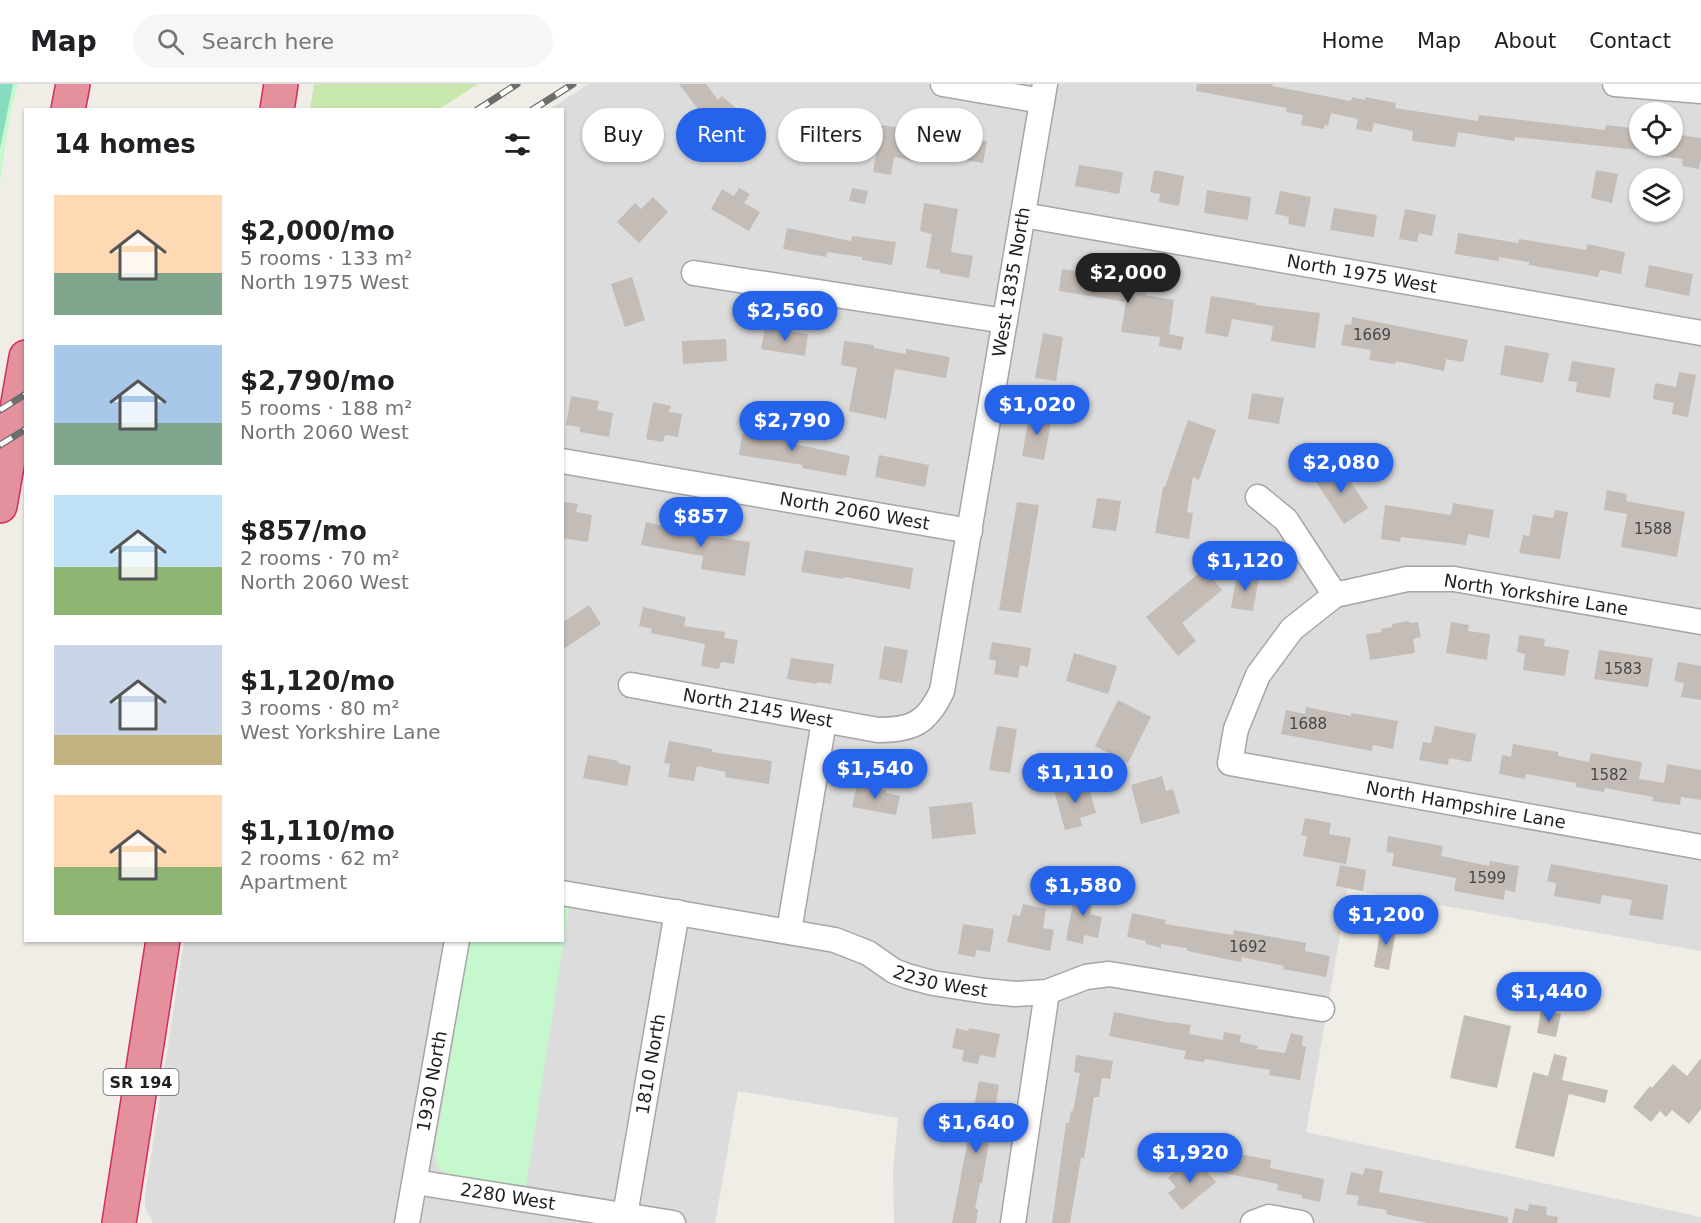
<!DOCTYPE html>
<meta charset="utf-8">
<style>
:root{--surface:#fff;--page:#f6f6f6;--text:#202124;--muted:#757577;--line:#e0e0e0;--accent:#2563eb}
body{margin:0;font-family:"DejaVu Sans",sans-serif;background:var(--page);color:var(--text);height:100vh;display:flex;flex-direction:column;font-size:22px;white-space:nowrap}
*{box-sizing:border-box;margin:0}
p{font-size:20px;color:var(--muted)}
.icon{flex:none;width:33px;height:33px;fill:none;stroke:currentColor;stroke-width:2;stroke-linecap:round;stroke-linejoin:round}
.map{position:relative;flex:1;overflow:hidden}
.sheet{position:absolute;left:24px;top:24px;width:540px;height:834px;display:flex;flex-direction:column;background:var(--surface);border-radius:0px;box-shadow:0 2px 4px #0004}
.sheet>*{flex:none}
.hud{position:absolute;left:582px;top:24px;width:570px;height:54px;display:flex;gap:12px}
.tools{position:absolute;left:1629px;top:18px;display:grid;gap:12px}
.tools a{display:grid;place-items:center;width:54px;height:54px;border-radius:50%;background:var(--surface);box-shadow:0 2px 4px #0004;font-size:30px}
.price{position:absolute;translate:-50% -51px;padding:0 14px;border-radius:21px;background:var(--accent);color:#fff;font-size:20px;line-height:39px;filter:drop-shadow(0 2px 3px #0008)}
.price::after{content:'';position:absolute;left:50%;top:36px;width:18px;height:14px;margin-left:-9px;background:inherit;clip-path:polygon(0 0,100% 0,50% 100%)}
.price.active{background:#222;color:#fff}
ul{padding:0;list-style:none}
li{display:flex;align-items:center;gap:18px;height:150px;padding:0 30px}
li span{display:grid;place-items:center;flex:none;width:168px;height:120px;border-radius:0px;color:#555}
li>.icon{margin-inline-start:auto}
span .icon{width:72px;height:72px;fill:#fffc;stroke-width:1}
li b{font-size:26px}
h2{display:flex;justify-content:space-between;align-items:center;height:72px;padding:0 30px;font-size:26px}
.chip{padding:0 21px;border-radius:27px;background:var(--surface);box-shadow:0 2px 4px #0004;font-size:21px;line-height:54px}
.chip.active{background:var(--accent);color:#fff}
header{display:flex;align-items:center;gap:36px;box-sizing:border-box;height:84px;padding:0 30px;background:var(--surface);border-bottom:2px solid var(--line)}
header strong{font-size:28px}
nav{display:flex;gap:33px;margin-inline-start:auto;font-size:21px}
.search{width:420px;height:54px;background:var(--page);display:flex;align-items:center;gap:15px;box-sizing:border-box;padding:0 21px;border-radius:33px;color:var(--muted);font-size:22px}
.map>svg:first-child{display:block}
.residential{fill:#dddcdc;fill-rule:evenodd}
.grass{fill:#c8e8ae}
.park{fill:#c5f8cc}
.pitch{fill:#87dcbf}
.building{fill:#c4bcb6}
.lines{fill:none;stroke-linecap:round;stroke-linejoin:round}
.minor-casing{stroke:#a6a6a6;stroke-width:27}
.highway-casing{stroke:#d52c5e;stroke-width:36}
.minor{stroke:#fff;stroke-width:24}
.highway{stroke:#e4919d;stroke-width:33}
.rail-casing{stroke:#6d6d6d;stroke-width:7}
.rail{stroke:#fff;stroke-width:4.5;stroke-dasharray:14;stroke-linecap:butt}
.labels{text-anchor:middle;stroke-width:4.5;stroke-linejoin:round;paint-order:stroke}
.number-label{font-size:15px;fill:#484645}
.shield{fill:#fff;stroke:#626262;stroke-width:1.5}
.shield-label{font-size:16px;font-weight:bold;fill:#1f1f1f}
.street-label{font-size:18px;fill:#1f1f1f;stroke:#fff}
</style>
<header>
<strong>Map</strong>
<div class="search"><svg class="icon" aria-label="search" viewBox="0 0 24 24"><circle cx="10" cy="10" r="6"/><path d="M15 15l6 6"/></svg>Search here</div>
<nav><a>Home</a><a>Map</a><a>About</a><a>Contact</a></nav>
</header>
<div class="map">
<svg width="1701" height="1139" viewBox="0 0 1701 1139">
<rect width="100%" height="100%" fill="#f0ede6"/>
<path class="residential" d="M 589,0 L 1701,0 L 1701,867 L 1348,805 L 1306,1048 L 1701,1133 L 1701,1139 L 894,1139 L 893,1087 L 898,1034 L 738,1007 L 715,1139 L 153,1139 L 145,1123 L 145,1111 L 184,857 L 562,856 L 562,26 L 550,25 ZM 1640,28 L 1672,28 L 1672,62 L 1640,62 ZM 1640,94 L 1672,94 L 1672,128 L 1640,128 Z"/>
<path class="grass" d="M 314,0 L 478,0 L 439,25 L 310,25 Z"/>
<g class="park">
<path d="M 0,0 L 18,0 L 11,25 L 0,98 Z"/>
<path d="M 563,821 L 569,822 L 526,1103 L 448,1090 C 436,1085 434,1077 435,1065 L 470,857 L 562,856 Z"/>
</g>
<path class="pitch" d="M 0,0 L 13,0 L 0,64 Z"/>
<g class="building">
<path d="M 679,0 L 706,0 L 718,16 L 722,12 L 755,41 L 741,58 L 729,47 L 717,61 L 696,42 L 704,33 Z"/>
<path d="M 1197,0 L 1273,0 L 1272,2 L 1351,17 L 1352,13 L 1365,16 L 1365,13 L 1396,19 L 1395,24 L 1478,37 L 1479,31 L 1605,46 L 1606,41 L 1640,45 L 1640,66 L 1515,53 L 1515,57 L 1458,48 L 1455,63 L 1412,57 L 1413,47 L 1374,39 L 1372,48 L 1356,45 L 1358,35 L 1331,29 L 1328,42 L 1325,41 L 1324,45 L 1301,41 L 1303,31 L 1286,28 L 1287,24 L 1196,7 Z"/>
<path d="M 796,27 L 841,34 L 838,54 L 793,47 Z"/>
<path d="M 881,41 L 987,57 L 983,79 L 920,69 L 919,78 L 894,73 L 891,91 L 873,88 Z"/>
<path d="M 1672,50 L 1701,54 L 1701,74 L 1699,85 L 1682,82 L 1683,75 L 1645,70 L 1645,62 L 1672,62 Z"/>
<path d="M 1079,81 L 1123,88 L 1119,110 L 1075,102 Z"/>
<path d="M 1154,86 L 1184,92 L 1179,122 L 1159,118 L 1160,110 L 1150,108 Z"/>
<path d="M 1596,86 L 1618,90 L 1612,119 L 1591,114 Z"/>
<path d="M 739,104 L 750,110 L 744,119 L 760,128 L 749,147 L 711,125 L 722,105 L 734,112 Z"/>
<path d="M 852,104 L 868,107 L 865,120 L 849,117 Z"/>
<path d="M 1207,106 L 1251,113 L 1248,136 L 1204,129 Z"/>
<path d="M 1280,107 L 1311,113 L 1305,143 L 1288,140 L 1289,133 L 1275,130 Z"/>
<path d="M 653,113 L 668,128 L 639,159 L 617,138 L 635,119 L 641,125 Z"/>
<path d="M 924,119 L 958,125 L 951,168 L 973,172 L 969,194 L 940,189 L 940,186 L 926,184 L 932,150 L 920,147 Z"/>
<path d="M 1334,124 L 1377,131 L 1374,153 L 1330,146 Z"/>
<path d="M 1405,125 L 1436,131 L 1432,152 L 1419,149 L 1417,158 L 1399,155 Z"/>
<path d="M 787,144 L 851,157 L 852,152 L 896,158 L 892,181 L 862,176 L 862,173 L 827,168 L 826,173 L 783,165 Z"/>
<path d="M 1458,149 L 1518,159 L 1519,155 L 1586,166 L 1587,160 L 1625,168 L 1621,190 L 1600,186 L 1598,193 L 1529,181 L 1529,178 L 1499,173 L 1499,177 L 1455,170 Z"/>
<path d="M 1649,181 L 1693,190 L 1689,212 L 1645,203 Z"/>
<path d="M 1062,185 L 1147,200 L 1145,211 L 1174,216 L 1169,250 L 1184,253 L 1181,266 L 1159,262 L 1160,253 L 1121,248 L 1126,218 L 1059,207 Z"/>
<path d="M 632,193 L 645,236 L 625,243 L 611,200 Z"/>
<path d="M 1211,212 L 1255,219 L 1255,221 L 1320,229 L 1315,264 L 1271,257 L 1273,242 L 1232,235 L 1228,253 L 1205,249 Z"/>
<path d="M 1352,233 L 1468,256 L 1463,278 L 1446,275 L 1444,287 L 1396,277 L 1395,280 L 1369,276 L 1371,266 L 1341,261 L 1345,240 L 1351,241 Z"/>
<path d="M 765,243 L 808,250 L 805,272 L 761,265 Z"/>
<path d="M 1043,249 L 1063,253 L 1056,297 L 1035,294 Z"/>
<path d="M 726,255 L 727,277 L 683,280 L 682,257 Z"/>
<path d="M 844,257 L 874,261 L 874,264 L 906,270 L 906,265 L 950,273 L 946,294 L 895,285 L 886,335 L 849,327 L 857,284 L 841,281 Z"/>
<path d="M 1505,261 L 1549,269 L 1543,299 L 1500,291 Z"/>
<path d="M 1572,277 L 1615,284 L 1610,314 L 1576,308 L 1577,298 L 1568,297 Z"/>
<path d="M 1679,288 L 1696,291 L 1688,333 L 1672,330 L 1674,319 L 1653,315 L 1655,299 L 1676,303 Z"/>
<path d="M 1252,309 L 1284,314 L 1279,340 L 1248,335 Z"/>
<path d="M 571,312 L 599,317 L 597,326 L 613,329 L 609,353 L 580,348 L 580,343 L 566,341 Z"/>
<path d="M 653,318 L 671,322 L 669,328 L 682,330 L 678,353 L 665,351 L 663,358 L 646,355 Z"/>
<path d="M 1030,327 L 1052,332 L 1044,376 L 1022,372 Z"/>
<path d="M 1188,336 L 1216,346 L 1199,396 L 1193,393 L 1187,428 L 1193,429 L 1189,455 L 1155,449 L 1163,403 L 1165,403 Z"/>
<path d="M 760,342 L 787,346 L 785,358 L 850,372 L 846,392 L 802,384 L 803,381 L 739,371 L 742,350 L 758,352 Z"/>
<path d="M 1362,359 L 1389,363 L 1387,380 L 1359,377 Z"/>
<path d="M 879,371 L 929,381 L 925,403 L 875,393 Z"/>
<path d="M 1338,379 L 1368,424 L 1344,440 L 1314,395 Z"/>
<path d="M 1607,406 L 1627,410 L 1626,417 L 1685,428 L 1677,473 L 1621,463 L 1627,430 L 1604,426 Z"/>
<path d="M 1097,414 L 1121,417 L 1116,447 L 1092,444 Z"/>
<path d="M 564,418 L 578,420 L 576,428 L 592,431 L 588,458 L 562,454 Z"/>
<path d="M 1017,418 L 1039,421 L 1021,529 L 999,526 Z"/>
<path d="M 1453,419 L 1494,426 L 1489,454 L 1468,450 L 1466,461 L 1401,453 L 1400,458 L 1381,455 L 1385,421 L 1451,431 Z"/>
<path d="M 1555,426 L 1568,428 L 1560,475 L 1519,469 L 1523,451 L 1529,452 L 1533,431 L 1553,434 Z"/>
<path d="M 646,438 L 707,452 L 750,458 L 745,492 L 701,485 L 703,472 L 641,461 Z"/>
<path d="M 805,466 L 913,484 L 910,505 L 845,493 L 844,495 L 801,488 Z"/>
<path d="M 1204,485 L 1222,506 L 1182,539 L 1196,557 L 1178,572 L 1146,533 Z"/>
<path d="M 1237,490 L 1259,493 L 1253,527 L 1231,524 Z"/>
<path d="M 589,521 L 601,540 L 562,566 L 562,539 Z"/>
<path d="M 643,523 L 686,533 L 684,542 L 725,548 L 724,554 L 738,556 L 734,580 L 721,578 L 719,585 L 701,582 L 705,560 L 651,549 L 652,545 L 639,542 Z"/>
<path d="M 1409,537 L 1410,539 L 1418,538 L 1421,553 L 1413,555 L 1415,569 L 1370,576 L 1366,550 L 1382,548 L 1381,545 L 1392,543 L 1392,540 Z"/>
<path d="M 1451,538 L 1469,541 L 1468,547 L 1490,550 L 1487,576 L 1446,569 Z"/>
<path d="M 1519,551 L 1545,555 L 1544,562 L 1569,566 L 1565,592 L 1523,586 L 1525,570 L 1517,568 Z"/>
<path d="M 992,558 L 1031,564 L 1028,583 L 1020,581 L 1018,594 L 994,590 L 996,577 L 989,575 Z"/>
<path d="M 884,562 L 908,566 L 902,599 L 879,595 Z"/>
<path d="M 1599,566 L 1653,574 L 1648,603 L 1594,595 Z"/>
<path d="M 1074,569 L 1117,582 L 1108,610 L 1066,597 Z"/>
<path d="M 791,574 L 834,580 L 831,600 L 817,598 L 817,600 L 787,595 Z"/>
<path d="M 1678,578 L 1701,582 L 1701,616 L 1681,613 L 1684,599 L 1674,597 Z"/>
<path d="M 1118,616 L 1151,633 L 1128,679 L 1095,662 Z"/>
<path d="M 1306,623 L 1351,632 L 1351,629 L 1398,637 L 1393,665 L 1373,661 L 1372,667 L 1281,650 L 1286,626 L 1305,630 Z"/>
<path d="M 997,642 L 1017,645 L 1010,689 L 989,686 Z"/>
<path d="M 1435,642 L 1476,650 L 1471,678 L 1449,674 L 1448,681 L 1419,676 L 1423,658 L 1431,659 Z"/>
<path d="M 669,657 L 712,665 L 712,668 L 772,677 L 769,700 L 725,693 L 726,688 L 697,682 L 694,697 L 668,693 L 670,680 L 664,679 Z"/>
<path d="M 1513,660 L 1558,668 L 1558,672 L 1589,678 L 1591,669 L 1642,678 L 1639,695 L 1664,699 L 1667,680 L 1701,686 L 1701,716 L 1681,713 L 1680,721 L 1652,717 L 1653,713 L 1605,704 L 1604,708 L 1576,703 L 1576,699 L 1526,690 L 1525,695 L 1499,690 L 1502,671 L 1511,673 Z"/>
<path d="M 588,671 L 618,677 L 618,679 L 631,682 L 627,702 L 583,694 Z"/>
<path d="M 1162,692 L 1166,707 L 1173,705 L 1180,729 L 1141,740 L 1131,701 Z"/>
<path d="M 1087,697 L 1096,729 L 1080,734 L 1082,742 L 1065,746 L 1054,706 Z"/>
<path d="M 857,700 L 886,706 L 886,709 L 900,712 L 896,731 L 852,723 Z"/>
<path d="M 972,718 L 976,750 L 932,755 L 929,723 Z"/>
<path d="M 1305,734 L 1331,739 L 1329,750 L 1351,754 L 1346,780 L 1303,772 L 1307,752 L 1301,751 Z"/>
<path d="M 1388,752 L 1443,762 L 1441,772 L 1489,782 L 1490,777 L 1519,782 L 1515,808 L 1505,806 L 1504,816 L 1454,807 L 1456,794 L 1392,782 L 1394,769 L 1386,768 Z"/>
<path d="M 1551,780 L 1668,801 L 1663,836 L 1629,831 L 1632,816 L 1602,811 L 1600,820 L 1554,812 L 1556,799 L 1547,797 Z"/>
<path d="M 1340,781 L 1366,786 L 1363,807 L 1336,802 Z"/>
<path d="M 1076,803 L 1095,806 L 1090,830 L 1102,833 L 1098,854 L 1084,851 L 1083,860 L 1066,856 Z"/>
<path d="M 1023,820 L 1046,825 L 1043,844 L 1054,846 L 1050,867 L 1007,858 L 1013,831 L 1020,832 Z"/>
<path d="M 1132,829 L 1166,836 L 1165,840 L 1233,851 L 1234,846 L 1306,859 L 1305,867 L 1330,872 L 1326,893 L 1283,885 L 1284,882 L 1242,873 L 1241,878 L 1187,867 L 1187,864 L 1161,860 L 1161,864 L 1146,860 L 1146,857 L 1127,853 Z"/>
<path d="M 1382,838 L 1397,841 L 1389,886 L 1374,883 Z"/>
<path d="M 963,840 L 994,845 L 990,868 L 976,866 L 975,873 L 958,870 Z"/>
<path d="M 1541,926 L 1561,930 L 1556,953 L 1537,949 Z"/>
<path d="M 1114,928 L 1171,939 L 1171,938 L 1191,941 L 1189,950 L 1223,956 L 1224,948 L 1241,951 L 1240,958 L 1258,962 L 1257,965 L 1285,969 L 1291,949 L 1303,952 L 1302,962 L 1306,963 L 1300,996 L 1269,991 L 1270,986 L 1205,975 L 1204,978 L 1184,975 L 1186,967 L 1109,952 Z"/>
<path d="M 1464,931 L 1511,942 L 1497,1004 L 1450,994 Z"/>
<path d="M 956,944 L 968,947 L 969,944 L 1000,950 L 995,974 L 980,971 L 978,980 L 962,977 L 964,966 L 952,964 Z"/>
<path d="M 1554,970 L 1567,973 L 1562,996 L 1608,1006 L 1605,1019 L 1569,1010 L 1554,1073 L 1515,1064 L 1533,988 L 1548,992 Z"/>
<path d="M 1076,971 L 1113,977 L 1110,995 L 1102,994 L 1099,1013 L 1094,1013 L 1084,1074 L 1081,1074 L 1070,1139 L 1052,1139 L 1066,1039 L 1069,1039 L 1071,1027 L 1073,1027 L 1080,989 L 1074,988 Z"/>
<path d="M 1701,974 L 1701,1025 L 1689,1040 L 1672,1026 L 1666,1033 L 1660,1027 L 1651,1038 L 1633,1023 L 1650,1002 L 1652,1004 L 1673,980 L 1687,992 Z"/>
<path d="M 979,997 L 999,1001 L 982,1099 L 980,1099 L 975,1125 L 978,1125 L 976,1139 L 952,1139 Z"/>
<path d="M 1228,1068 L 1271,1076 L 1270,1084 L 1324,1095 L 1320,1118 L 1302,1114 L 1302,1111 L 1277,1106 L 1278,1100 L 1224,1089 Z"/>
<path d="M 1188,1077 L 1195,1086 L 1201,1081 L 1216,1098 L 1182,1126 L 1168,1109 L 1176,1103 L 1168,1094 Z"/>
<path d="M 1365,1084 L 1383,1087 L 1379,1108 L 1508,1133 L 1508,1139 L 1427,1139 L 1386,1130 L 1387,1126 L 1357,1121 L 1359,1112 L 1346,1110 L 1351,1088 L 1363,1091 Z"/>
<path d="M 1529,1120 L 1547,1123 L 1546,1131 L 1558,1133 L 1557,1139 L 1512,1139 L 1515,1124 L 1528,1127 Z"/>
</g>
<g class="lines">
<defs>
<g id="minor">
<path d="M 943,0 L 1042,17"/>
<path d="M 1615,0 L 1701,7"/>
<path id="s1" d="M 1023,131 L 1701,249"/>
<path d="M 694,189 L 1005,237"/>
<path id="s2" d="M 562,377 L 970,447"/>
<path d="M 1258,413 L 1286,436 L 1335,511"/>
<path id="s3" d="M 1701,538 L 1454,495 L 1407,495 L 1335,511 L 1292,545 L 1258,591 L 1236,645 L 1230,679 L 1701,763"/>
<path id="s4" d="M 631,601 L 878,646 C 913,646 927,639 942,607 L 1045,0"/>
<path id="s5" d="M 562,809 L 835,856 L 868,869 L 894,887 L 907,892 L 933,899 L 985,907 L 1015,910 L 1047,908 L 1086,893 L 1109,890 L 1322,925"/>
<path d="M 789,847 L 824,637"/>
<path id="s6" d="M 415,1098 L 673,1139"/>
<path id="s7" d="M 625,1131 L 677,828"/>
<path id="s8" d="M 407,1139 L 457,856"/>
<path d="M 1013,1139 L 1047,908"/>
<path d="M 1253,1139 L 1269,1133 L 1301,1139"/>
</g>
<g id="highway">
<path d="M 68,26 L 73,0"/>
<path d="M 277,26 L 281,0"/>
<path d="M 0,422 L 26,273"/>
<path d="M 119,1139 L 163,856"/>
</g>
</defs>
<use href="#minor" class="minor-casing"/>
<use href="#highway" class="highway-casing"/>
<use href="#minor" class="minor"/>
<use href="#highway" class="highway"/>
<defs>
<g id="rail">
<path d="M 477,26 L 517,0"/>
<path d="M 532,26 L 573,0"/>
<path d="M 0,326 L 26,310"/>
<path d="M 0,361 L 26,345"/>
</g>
</defs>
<use href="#rail" class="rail-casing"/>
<use href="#rail" class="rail"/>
</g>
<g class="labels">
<g class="number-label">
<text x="1372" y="256">1669</text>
<text x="1653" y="450">1588</text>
<text x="1623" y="590">1583</text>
<text x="1308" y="645">1688</text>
<text x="1609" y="696">1582</text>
<text x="1487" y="799">1599</text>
<text x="1248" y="868">1692</text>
</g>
<rect class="shield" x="103.5" y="985" width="75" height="26" rx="4.5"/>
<g class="shield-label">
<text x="141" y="1004">SR 194</text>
</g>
<g class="street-label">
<text dy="6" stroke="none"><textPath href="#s1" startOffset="344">North 1975 West</textPath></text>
<text dy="6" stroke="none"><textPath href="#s4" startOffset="747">West 1835 North</textPath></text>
<text dy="6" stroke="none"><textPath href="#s2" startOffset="297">North 2060 West</textPath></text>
<text transform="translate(1536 511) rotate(9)" y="6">North Yorkshire Lane</text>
<text dy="6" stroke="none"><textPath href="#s4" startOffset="129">North 2145 West</textPath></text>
<text dy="6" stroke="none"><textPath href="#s3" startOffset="816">North Hampshire Lane</textPath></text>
<text dy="6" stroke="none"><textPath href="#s5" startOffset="392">2230 West</textPath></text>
<text dy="6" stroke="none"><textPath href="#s7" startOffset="153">1810 North</textPath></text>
<text dy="6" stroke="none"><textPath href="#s8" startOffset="144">1930 North</textPath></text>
<text dy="6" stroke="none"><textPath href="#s6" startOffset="94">2280 West</textPath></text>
</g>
</g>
</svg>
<div class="tools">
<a><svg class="icon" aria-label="locate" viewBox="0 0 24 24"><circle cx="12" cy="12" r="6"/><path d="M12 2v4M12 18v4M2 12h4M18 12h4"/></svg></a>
<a><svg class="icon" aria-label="layers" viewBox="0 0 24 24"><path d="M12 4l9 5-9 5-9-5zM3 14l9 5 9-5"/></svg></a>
</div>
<b class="price active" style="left:1128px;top:220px">$2,000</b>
<b class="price" style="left:785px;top:258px">$2,560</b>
<b class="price" style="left:1037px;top:352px">$1,020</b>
<b class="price" style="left:792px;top:368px">$2,790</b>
<b class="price" style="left:1341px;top:410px">$2,080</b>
<b class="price" style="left:701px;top:464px">$857</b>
<b class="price" style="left:1245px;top:508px">$1,120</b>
<b class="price" style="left:875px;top:716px">$1,540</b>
<b class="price" style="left:1075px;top:720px">$1,110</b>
<b class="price" style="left:1083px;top:833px">$1,580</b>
<b class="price" style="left:1386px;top:862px">$1,200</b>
<b class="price" style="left:1549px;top:939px">$1,440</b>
<b class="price" style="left:976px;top:1070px">$1,640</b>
<b class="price" style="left:1190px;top:1100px">$1,920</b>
<div class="hud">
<a class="chip">Buy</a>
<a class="chip active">Rent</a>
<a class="chip">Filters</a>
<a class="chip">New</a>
</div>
<section class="sheet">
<h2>14 homes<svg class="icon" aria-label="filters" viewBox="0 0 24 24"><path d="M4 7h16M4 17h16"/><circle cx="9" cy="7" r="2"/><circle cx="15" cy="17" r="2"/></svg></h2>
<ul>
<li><span style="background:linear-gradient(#ffd9b3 65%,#7fa58c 0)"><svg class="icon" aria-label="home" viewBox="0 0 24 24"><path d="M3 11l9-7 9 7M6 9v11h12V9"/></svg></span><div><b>$2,000/mo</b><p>5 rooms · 133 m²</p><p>North 1975 West</p></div></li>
<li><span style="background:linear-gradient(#a9c7e8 65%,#7fa58c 0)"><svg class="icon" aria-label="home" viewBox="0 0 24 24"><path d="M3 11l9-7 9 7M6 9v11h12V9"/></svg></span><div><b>$2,790/mo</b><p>5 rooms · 188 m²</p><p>North 2060 West</p></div></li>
<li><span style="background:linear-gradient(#bfe0f5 60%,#8fb573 0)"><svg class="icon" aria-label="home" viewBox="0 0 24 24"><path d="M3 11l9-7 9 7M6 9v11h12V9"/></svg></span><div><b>$857/mo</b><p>2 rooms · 70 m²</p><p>North 2060 West</p></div></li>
<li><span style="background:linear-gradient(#c9d6e8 75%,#c2b280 0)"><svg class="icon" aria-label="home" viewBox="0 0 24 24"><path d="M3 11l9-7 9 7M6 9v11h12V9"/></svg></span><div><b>$1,120/mo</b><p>3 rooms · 80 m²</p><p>West Yorkshire Lane</p></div></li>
<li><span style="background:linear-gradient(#ffd9b3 60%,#8fb573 0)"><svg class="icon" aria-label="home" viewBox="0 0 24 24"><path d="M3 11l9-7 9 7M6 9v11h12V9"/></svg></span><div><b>$1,110/mo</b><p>2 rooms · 62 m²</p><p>Apartment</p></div></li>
</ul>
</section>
</div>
